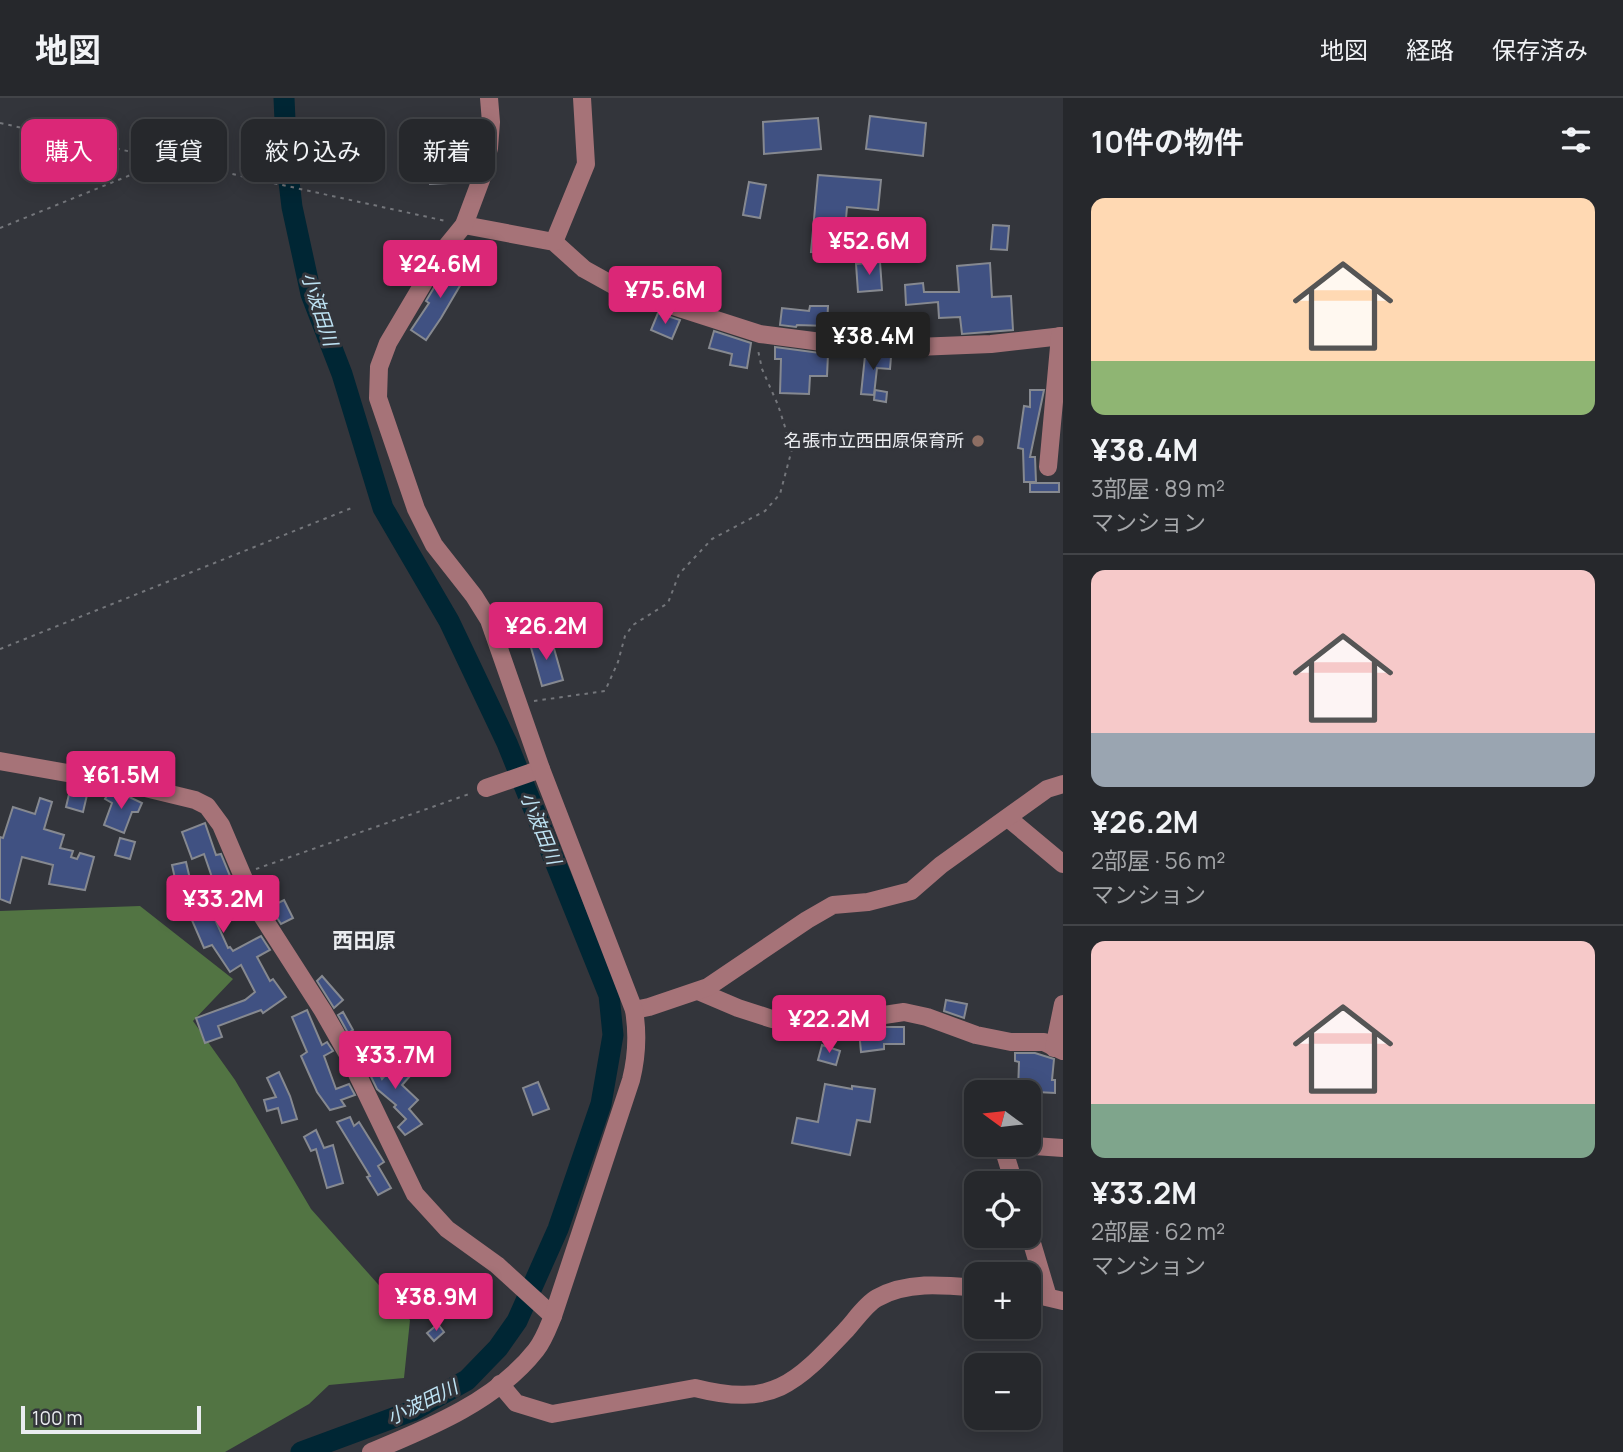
<!DOCTYPE html>
<html lang="ja">
<meta charset="utf-8">
<style>
:root{--surface:#26282c;--page:#2e3034;--text:#f1f3f6;--muted:#a4a6a9;--line:#424448;--accent:#db2777}
body{margin:0;font-family:Manrope,"Noto Sans JP",sans-serif;background:var(--page);color:var(--text);height:100vh;display:flex;flex-direction:column;font-size:26px;white-space:nowrap}
*{box-sizing:border-box;margin:0}
p{font-size:23px;color:var(--muted)}
.icon{flex:none;width:38px;height:38px;fill:none;stroke:currentColor;stroke-width:2;stroke-linecap:round;stroke-linejoin:round}
.map{position:relative;flex:1;overflow:hidden}
.details{display:flex;flex-direction:column;background:var(--surface);width:560px}
.details>*{flex:none}
.guide{position:absolute;left:21px;top:21px;width:665px;height:63px;display:flex;gap:14px}
.needle{width:46px;rotate:285deg}
.buttons{position:absolute;left:964px;top:982px;display:grid;gap:14px}
.buttons a{display:grid;place-items:center;width:77px;height:77px;border-radius:14px;background:var(--surface);box-shadow:0 4px 18px #0003,0 0 0 2px var(--line);font-size:35px}
.scale{position:absolute;left:21px;bottom:18px;width:180px;box-sizing:border-box;padding-left:7px;border:4px solid #eaecf0;border-top:0;font-size:19px;line-height:24px;white-space:nowrap;color:#eaecf0;-webkit-text-stroke:5px #33353b;paint-order:stroke}
.price{position:absolute;translate:-50% -60px;padding:0 16px;border-radius:7px;background:var(--accent);color:#fff;font-size:23px;line-height:46px;filter:drop-shadow(0 2px 4px #0008)}
.price::after{content:'';position:absolute;left:50%;top:42px;width:21px;height:16px;margin-left:-10px;background:inherit;clip-path:polygon(0 0,100% 0,50% 100%)}
.price.on{background:#222;color:#fff}
ul{padding:0;list-style:none}
li{display:grid;align-content:center;gap:14px;height:371px;padding:0 28px}
li+li{border-top:2px solid var(--line)}
li span{display:grid;place-items:center;height:217px;border-radius:14px;color:#555}
li>.icon{margin-inline-start:auto}
span .icon{width:126px;height:126px;fill:#fffc;stroke-width:1}
li b{font-size:30px}
h2{display:flex;justify-content:space-between;align-items:center;height:84px;padding:0 28px;font-size:30px}
.chip{padding:0 24px;border-radius:14px;background:var(--surface);box-shadow:0 4px 18px #0003,0 0 0 2px var(--line);font-size:24px;line-height:63px}
.chip.on{background:var(--accent);color:#fff}
header{display:flex;align-items:center;gap:42px;box-sizing:border-box;height:98px;padding:0 35px;background:var(--surface);border-bottom:2px solid var(--line)}
header strong{font-size:33px}
nav{display:flex;gap:38px;margin-inline-start:auto;font-size:24px}
main{display:flex;flex:1;min-height:0}
.map>svg:first-child{display:block}
.forest{fill:#527443}
.lines{fill:none;stroke-linecap:round;stroke-linejoin:round}
.river{stroke:#002634;stroke-width:21}
.building{fill:#405182;stroke:#868990;stroke-width:2}
.path{stroke:#74767b;stroke-width:2;stroke-dasharray:3.5 5;stroke-linecap:butt}
.minor{stroke:#a67378;stroke-width:18}
.education-dot{fill:#8d6e63;stroke:#33353b;stroke-width:2.5}
.labels{text-anchor:middle;stroke-width:6;stroke-linejoin:round;paint-order:stroke}
.poi-label{font-size:18px;fill:#eaecf0;stroke:#33353b;text-anchor:end}
.water-label{font-size:19px;font-style:italic;fill:#bee3f4;stroke:#33353b}
.quarter-label{font-size:21px;font-weight:bold;fill:#eaecf0;stroke:#33353b}
</style>
<header>
<strong>地図</strong>
<nav><a>地図</a><a>経路</a><a>保存済み</a></nav>
</header>
<main>
<div class="map">
<svg width="1063" height="1354" viewBox="0 0 1063 1354">
<rect width="100%" height="100%" fill="#33353b"/>
<path class="forest" d="M 140,808 L 233,881 L 193,923 L 235,982 L 311,1111 L 410,1222 L 404,1280 L 329,1287 L 309,1306 L 225,1354 L 0,1354 L 0,813 Z"/>
<g class="lines">
<path class="river" d="M 284,0 L 287,67 L 292,109 L 311,196 L 342,276 L 383,410 L 449,523 L 507,645 L 609,897 L 613,937 L 601,1006 L 558,1131 L 517,1223 L 498,1250 L 467,1282 L 412,1313 L 301,1354"/>
</g>
<g class="building">
<path d="M 870,18 L 926,25 L 923,58 L 866,51 Z"/>
<path d="M 818,20 L 821,51 L 764,56 L 763,24 Z"/>
<path d="M 446,53 L 448,85 L 430,86 L 429,54 Z"/>
<path d="M 818,77 L 881,82 L 878,112 L 847,109 L 843,156 L 811,154 Z"/>
<path d="M 749,84 L 766,87 L 760,120 L 743,117 Z"/>
<path d="M 993,127 L 1009,128 L 1007,152 L 991,151 Z"/>
<path d="M 450,163 L 468,174 L 441,220 L 426,242 L 411,232 L 429,205 L 426,203 Z"/>
<path d="M 880,164 L 882,192 L 858,194 L 856,166 Z"/>
<path d="M 990,165 L 992,199 L 1011,198 L 1013,232 L 962,236 L 960,219 L 939,220 L 938,204 L 906,207 L 905,187 L 923,185 L 924,194 L 959,194 L 957,168 Z"/>
<path d="M 810,208 L 828,208 L 827,228 L 797,227 L 796,229 L 780,227 L 782,210 L 809,213 Z"/>
<path d="M 658,215 L 680,222 L 672,241 L 651,232 Z"/>
<path d="M 714,233 L 751,245 L 747,270 L 730,267 L 732,256 L 709,250 Z"/>
<path d="M 775,249 L 828,256 L 827,278 L 810,278 L 809,296 L 780,295 L 781,261 L 775,261 Z"/>
<path d="M 865,258 L 891,259 L 890,271 L 877,270 L 874,297 L 861,296 Z"/>
<path d="M 875,292 L 887,294 L 886,304 L 874,302 Z"/>
<path d="M 1030,292 L 1044,292 L 1030,359 L 1035,359 L 1036,384 L 1024,384 L 1023,351 L 1018,350 L 1024,308 L 1030,309 Z"/>
<rect x="1030" y="385" width="29" height="9"/>
<path d="M 551,540 L 563,582 L 542,588 L 530,546 Z"/>
<path d="M 70,692 L 87,697 L 83,714 L 66,709 Z"/>
<path d="M 109,694 L 125,697 L 142,705 L 138,714 L 132,714 L 124,735 L 104,727 L 112,705 L 105,701 Z"/>
<path d="M 40,700 L 52,704 L 44,731 L 64,737 L 60,750 L 73,753 L 71,759 L 77,761 L 80,755 L 94,759 L 85,792 L 49,786 L 53,767 L 22,759 L 10,805 L 0,801 L 0,739 L 3,740 L 13,709 L 35,716 Z"/>
<path d="M 205,725 L 216,757 L 221,756 L 237,795 L 208,806 L 228,850 L 230,849 L 233,853 L 261,838 L 270,852 L 257,859 L 270,883 L 273,881 L 286,899 L 263,915 L 261,912 L 218,928 L 222,939 L 205,945 L 196,920 L 245,902 L 255,894 L 241,867 L 230,874 L 212,847 L 204,850 L 191,820 L 195,818 L 184,797 L 172,800 L 168,787 L 176,785 L 172,767 L 186,764 L 194,798 L 215,788 L 204,756 L 192,761 L 182,734 Z"/>
<path d="M 120,740 L 135,744 L 130,761 L 115,757 Z"/>
<path d="M 284,802 L 293,820 L 281,826 L 270,809 Z"/>
<path d="M 322,878 L 343,902 L 334,910 L 317,883 Z"/>
<path d="M 946,902 L 967,906 L 964,920 L 944,913 Z"/>
<path d="M 307,912 L 322,947 L 327,944 L 333,953 L 324,958 L 336,991 L 349,986 L 355,997 L 341,1002 L 345,1008 L 330,1012 L 317,994 L 301,958 L 307,954 L 292,919 Z"/>
<path d="M 343,914 L 353,932 L 348,935 L 338,917 Z"/>
<path d="M 882,929 L 904,929 L 904,946 L 884,946 L 884,951 L 861,954 L 859,932 Z"/>
<path d="M 822,947 L 840,953 L 836,967 L 818,962 Z"/>
<path d="M 368,952 L 382,981 L 396,965 L 410,978 L 402,987 L 418,1002 L 409,1011 L 422,1026 L 405,1037 L 398,1029 L 406,1021 L 394,1009 L 396,1007 L 377,991 L 360,956 Z"/>
<path d="M 1015,955 L 1035,955 L 1054,961 L 1052,982 L 1055,982 L 1055,995 L 1018,993 L 1019,964 L 1015,963 Z"/>
<path d="M 279,974 L 290,998 L 297,1021 L 282,1025 L 278,1010 L 267,1013 L 264,1002 L 276,999 L 267,980 Z"/>
<path d="M 538,984 L 549,1011 L 533,1017 L 523,990 Z"/>
<path d="M 825,986 L 852,991 L 852,988 L 875,991 L 870,1024 L 857,1022 L 850,1057 L 792,1045 L 797,1020 L 818,1024 Z"/>
<path d="M 350,1019 L 354,1028 L 359,1024 L 384,1064 L 378,1068 L 391,1090 L 378,1097 L 367,1079 L 370,1078 L 337,1024 Z"/>
<path d="M 316,1032 L 324,1050 L 333,1047 L 343,1085 L 327,1090 L 316,1051 L 311,1053 L 304,1039 Z"/>
<path d="M 444,1191 L 489,1195 L 489,1207 L 443,1202 Z"/>
<path d="M 438,1226 L 444,1234 L 434,1243 L 427,1235 Z"/>
</g>
<g class="lines">
<g class="path">
<path d="M 0,25 L 446,123"/>
<path d="M 0,130 L 165,63"/>
<path d="M 0,551 L 354,409"/>
<path d="M 534,603 L 605,593 L 618,564 L 625,538 L 633,527 L 668,505 L 679,476 L 712,441 L 765,413 L 780,396 L 792,351 L 778,307 L 762,271 L 758,252"/>
<path d="M 256,771 L 472,695"/>
</g>
<g class="minor">
<path d="M 464,127 L 554,144 L 584,171 L 620,191 L 760,236 L 837,246 L 916,249 L 991,246 L 1063,238"/>
<path d="M 554,144 L 586,66 L 582,0"/>
<path d="M 1048,369 L 1060,238"/>
<path d="M 0,663 L 129,686 L 195,702 L 207,708 L 221,727 L 255,807 L 323,913 L 347,955 L 415,1096 L 447,1131 L 497,1167 L 553,1218"/>
<path d="M 486,690 L 541,671"/>
<path d="M 1008,720 L 1063,766"/>
<path d="M 698,893 L 738,910 L 772,921 L 824,926 L 904,914 L 927,919 L 976,937 L 1011,944 L 1044,944 L 1063,953"/>
<path d="M 634,912 L 649,909 L 708,889 L 807,822 L 833,807 L 868,804 L 911,793 L 941,767 L 1047,691 L 1063,686"/>
<path d="M 1054,950 L 1063,906"/>
<path d="M 1002,1046 L 1014,1085"/>
<path d="M 1004,1046 L 1063,1050"/>
<path d="M 1029,1135 L 1048,1199"/>
<path d="M 1029,1195 L 1063,1203"/>
<path d="M 500,1286 L 516,1305 L 552,1316 L 695,1290 C 774,1310 796,1285 847,1231 C 856,1221 866,1206 877,1200 C 907,1183 944,1187 976,1190"/>
<path d="M 371,1354 C 429,1330 496,1303 536,1252 C 544,1242 548,1230 553,1218 L 631,982 C 637,958 638,936 634,912 L 541,671 L 489,522 L 474,498 L 434,447 L 416,411 L 378,300 L 379,269 L 388,245 L 442,154 L 464,127 L 482,79 L 489,50 L 491,24 L 489,0"/>
</g>
</g>
<circle class="education-dot" cx="978" cy="343" r="7"/>
<g class="labels">
<g class="poi-label">
<text x="964" y="349">名張市立西田原保育所</text>
</g>
<g class="water-label">
<text transform="translate(320 211) rotate(72)" y="7">小波田川</text>
<text transform="translate(541 730) rotate(68)" y="7">小波田川</text>
<text transform="translate(422 1304) rotate(-26)" y="7">小波田川</text>
</g>
<g class="quarter-label">
<text x="364" y="850">西田原</text>
</g>
</g>
</svg>
<div class="buttons">
<a><svg class="needle" viewBox="-14 -14 28 28"><path d="M0-13l5 13h-10z" fill="#e53935"/><path d="M0 13l5-13h-10z" fill="#a4a6a9"/></svg></a>
<a><svg class="icon" aria-label="locate" viewBox="0 0 24 24"><circle cx="12" cy="12" r="6"/><path d="M12 2v4M12 18v4M2 12h4M18 12h4"/></svg></a>
<a>+</a>
<a>−</a>
</div>
<div class="scale">100 m</div>
<b class="price" style="left:869px;top:179px">¥52.6M</b>
<b class="price" style="left:440px;top:202px">¥24.6M</b>
<b class="price" style="left:665px;top:228px">¥75.6M</b>
<b class="price on" style="left:873px;top:274px">¥38.4M</b>
<b class="price" style="left:546px;top:564px">¥26.2M</b>
<b class="price" style="left:121px;top:713px">¥61.5M</b>
<b class="price" style="left:223px;top:837px">¥33.2M</b>
<b class="price" style="left:829px;top:957px">¥22.2M</b>
<b class="price" style="left:395px;top:993px">¥33.7M</b>
<b class="price" style="left:436px;top:1235px">¥38.9M</b>
<div class="guide">
<a class="chip on">購入</a>
<a class="chip">賃貸</a>
<a class="chip">絞り込み</a>
<a class="chip">新着</a>
</div>
</div>
<section class="details">
<h2>10件の物件<svg class="icon" aria-label="filters" viewBox="0 0 24 24"><path d="M4 7h16M4 17h16"/><circle cx="9" cy="7" r="2"/><circle cx="15" cy="17" r="2"/></svg></h2>
<ul>
<li><span style="background:linear-gradient(#ffd9b3 75%,#8fb573 0)"><svg class="icon" aria-label="home" viewBox="0 0 24 24"><path d="M3 11l9-7 9 7M6 9v11h12V9"/></svg></span><div><b>¥38.4M</b><p>3部屋 · 89 m²</p><p>マンション</p></div></li>
<li><span style="background:linear-gradient(#f6c9c9 75%,#9aa5b1 0)"><svg class="icon" aria-label="home" viewBox="0 0 24 24"><path d="M3 11l9-7 9 7M6 9v11h12V9"/></svg></span><div><b>¥26.2M</b><p>2部屋 · 56 m²</p><p>マンション</p></div></li>
<li><span style="background:linear-gradient(#f6c9c9 75%,#7fa58c 0)"><svg class="icon" aria-label="home" viewBox="0 0 24 24"><path d="M3 11l9-7 9 7M6 9v11h12V9"/></svg></span><div><b>¥33.2M</b><p>2部屋 · 62 m²</p><p>マンション</p></div></li>
</ul>
</section>
</main>
